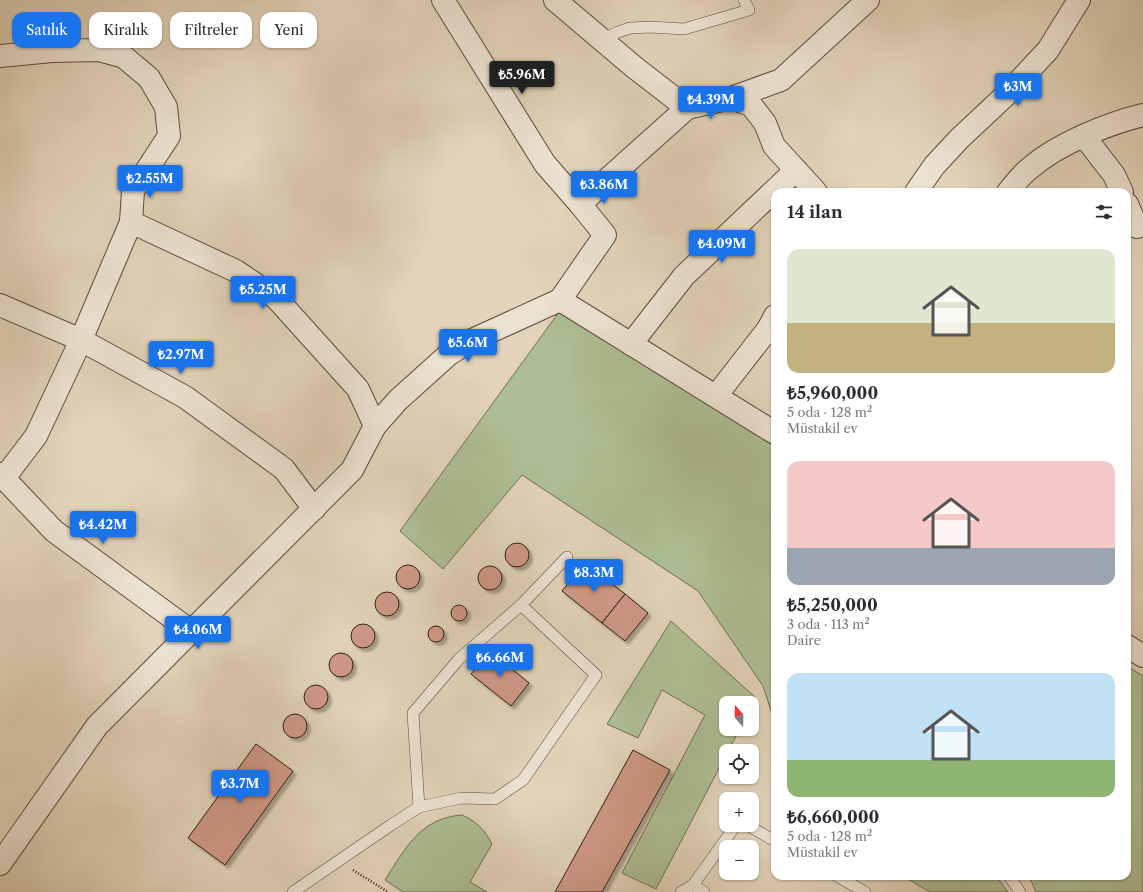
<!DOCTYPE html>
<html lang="tr">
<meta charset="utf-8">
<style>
:root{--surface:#fff;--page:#f2f2f3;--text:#2b2b33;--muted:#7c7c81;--accent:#1a73e8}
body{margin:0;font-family:"Libre Caslon Text",serif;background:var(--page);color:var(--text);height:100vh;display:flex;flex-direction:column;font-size:15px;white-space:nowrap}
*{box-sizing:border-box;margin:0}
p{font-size:13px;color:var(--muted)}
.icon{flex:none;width:22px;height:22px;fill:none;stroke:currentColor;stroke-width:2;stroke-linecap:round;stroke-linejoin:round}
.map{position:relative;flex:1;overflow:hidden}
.drawer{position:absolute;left:771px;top:188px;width:360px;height:692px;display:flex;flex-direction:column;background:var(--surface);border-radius:12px;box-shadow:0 1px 3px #0004}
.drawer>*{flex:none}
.guide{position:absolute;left:12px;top:12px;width:380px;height:36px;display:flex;gap:8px}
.needle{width:26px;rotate:340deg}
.controls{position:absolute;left:719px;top:696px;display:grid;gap:8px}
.controls a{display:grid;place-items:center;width:40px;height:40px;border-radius:8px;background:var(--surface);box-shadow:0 1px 3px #0004;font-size:20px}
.price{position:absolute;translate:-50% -34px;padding:0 9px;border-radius:4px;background:var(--accent);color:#fff;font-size:13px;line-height:26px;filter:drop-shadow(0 1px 2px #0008)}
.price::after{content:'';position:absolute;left:50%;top:24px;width:12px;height:9px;margin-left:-6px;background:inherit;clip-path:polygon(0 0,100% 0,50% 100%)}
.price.on{background:#222;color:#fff}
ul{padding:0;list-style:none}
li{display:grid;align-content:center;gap:8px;height:212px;padding:0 16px}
li span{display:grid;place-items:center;height:124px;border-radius:12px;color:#555}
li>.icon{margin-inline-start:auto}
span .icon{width:72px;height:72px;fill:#fffc;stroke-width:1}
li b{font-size:17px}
h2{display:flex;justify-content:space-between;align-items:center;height:48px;padding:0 16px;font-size:17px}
.chip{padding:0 14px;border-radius:12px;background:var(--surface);box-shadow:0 1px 3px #0004;font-size:14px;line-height:36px}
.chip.on{background:var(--accent);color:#fff}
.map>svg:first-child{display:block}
.green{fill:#aebe94;stroke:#6e6e52}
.building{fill:#cf9987;stroke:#2e1f11;filter:url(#shadow)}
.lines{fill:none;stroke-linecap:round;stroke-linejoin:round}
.service-casing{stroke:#5b4c3b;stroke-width:12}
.minor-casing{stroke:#5b4c3b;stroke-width:24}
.path{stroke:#2e1f11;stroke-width:2.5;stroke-dasharray:1 2;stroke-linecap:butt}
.service{stroke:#ece2d2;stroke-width:11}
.minor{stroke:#ece2d2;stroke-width:22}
</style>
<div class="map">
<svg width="1143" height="892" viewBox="0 0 1143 892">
<defs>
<filter id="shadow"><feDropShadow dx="3.5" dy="3.5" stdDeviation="1" flood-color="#0004"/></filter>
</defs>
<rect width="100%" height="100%" fill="#e2d3ba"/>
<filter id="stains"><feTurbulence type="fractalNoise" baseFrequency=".005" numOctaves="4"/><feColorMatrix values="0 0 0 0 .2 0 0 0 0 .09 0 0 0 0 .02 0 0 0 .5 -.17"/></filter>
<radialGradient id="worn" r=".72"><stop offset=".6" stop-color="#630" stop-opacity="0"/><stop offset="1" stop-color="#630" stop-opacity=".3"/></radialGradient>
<g class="green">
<path d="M 559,312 L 775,447 L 775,723 L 763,686 L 698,591 L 522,475 L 443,569 L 400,531 Z"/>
<path d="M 671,621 L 756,698 L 752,705 L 752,703 L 726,703 L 726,729 L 740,729 L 728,751 L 726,751 L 726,755 L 656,889 L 622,873 L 705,715 L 662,690 L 638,738 L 607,724 Z"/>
<path d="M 1127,666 L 1143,676 L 1143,892 L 1036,892 L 1029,876 L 1127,876 Z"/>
<path d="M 462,815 C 476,821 485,830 492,844 L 470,882 L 487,892 L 403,892 L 385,880 C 405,849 420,818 462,815 Z"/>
<path d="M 903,876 L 996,876 L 1008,892 L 930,892 Z"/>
</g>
<g class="building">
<circle cx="517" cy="555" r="12"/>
<path d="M 585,563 L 625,594 L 602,623 L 562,591 Z"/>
<circle cx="408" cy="577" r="12"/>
<circle cx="490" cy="578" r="12"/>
<circle cx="387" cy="604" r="12"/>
<path d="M 625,594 L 648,613 L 625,641 L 602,623 Z"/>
<circle cx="459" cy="613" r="8"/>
<circle cx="363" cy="636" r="12"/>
<circle cx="436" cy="634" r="8"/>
<path d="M 490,651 L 529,683 L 511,706 L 471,674 Z"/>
<circle cx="341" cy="665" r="12"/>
<circle cx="316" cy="697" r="12"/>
<circle cx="295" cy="726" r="12"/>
<path d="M 256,744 L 293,771 L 225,865 L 188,838 Z"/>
<path d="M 633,750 L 670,770 L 602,892 L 555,892 Z"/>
</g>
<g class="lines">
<defs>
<g id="service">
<path d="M 602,40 L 618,32 L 630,28 L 651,27 L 684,29 L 749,10 L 744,0"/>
<path d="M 419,807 L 413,713 L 459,659 L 521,605 L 567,557"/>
<path d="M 747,825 L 775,841"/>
<path d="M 837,876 L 865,892"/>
<path d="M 1009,876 L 1020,892"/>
<path d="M 693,885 L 704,892"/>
<path d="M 293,892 L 391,825 L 419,807 L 461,798 L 495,799 L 523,780 L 596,675 L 521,605"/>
<path d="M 681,892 L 693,885 L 736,825"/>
</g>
<g id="minor">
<path d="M 443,0 L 545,164 L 580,204"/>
<path d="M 555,0 L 634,67 L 687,108 L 731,98 L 781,80 L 868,0"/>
<path d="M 0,56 L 52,51 L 99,50 L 124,57 L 149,78 L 166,107 L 169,136 L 133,191 L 131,222 L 81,340 L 36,436 L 4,478"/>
<path d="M 731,98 L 751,105 L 765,123 L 774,146 L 816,192"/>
<path d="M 1084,136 L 1114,175 L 1122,192"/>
<path d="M 916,192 L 934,166 L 959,139 L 1007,94 L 1048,50 L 1079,0"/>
<path d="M 1008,192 C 1015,184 1021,175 1029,169 C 1057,144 1107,124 1143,115"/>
<path d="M 1127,204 L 1137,227"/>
<path d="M 131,222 L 236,271 L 276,298 L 358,389 L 375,426"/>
<path d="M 560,300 L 775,433"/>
<path d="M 0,305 L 81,340 L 185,397 L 284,469 L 314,509"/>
<path d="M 631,344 L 684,276 L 796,170"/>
<path d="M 716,396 L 768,329 L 775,316"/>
<path d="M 0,474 L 54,531 L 192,632"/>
<path d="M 1127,646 L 1143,656"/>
<path d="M 0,864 L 97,726 L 352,470 L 375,426 L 398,400 L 448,355 L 470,341 L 560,300 L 605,235 L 580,204 L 687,108"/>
</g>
</defs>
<use href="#service" class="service-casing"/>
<use href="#minor" class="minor-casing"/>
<path class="path" d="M 353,870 L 388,892"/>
<use href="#service" class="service"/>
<use href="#minor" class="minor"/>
</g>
<rect width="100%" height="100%" filter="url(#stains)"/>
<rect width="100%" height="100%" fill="url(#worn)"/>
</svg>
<div class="controls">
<a><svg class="needle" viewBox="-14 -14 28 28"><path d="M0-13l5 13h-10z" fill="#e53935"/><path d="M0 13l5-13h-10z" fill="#7c7c81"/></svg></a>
<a><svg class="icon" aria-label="locate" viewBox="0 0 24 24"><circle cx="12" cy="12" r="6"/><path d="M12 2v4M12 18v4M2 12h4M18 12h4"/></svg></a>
<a>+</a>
<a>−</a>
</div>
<b class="price on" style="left:522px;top:95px">₺5.96M</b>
<b class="price" style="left:1018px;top:107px">₺3M</b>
<b class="price" style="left:711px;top:120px">₺4.39M</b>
<b class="price" style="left:150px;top:199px">₺2.55M</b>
<b class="price" style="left:604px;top:205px">₺3.86M</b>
<b class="price" style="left:722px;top:264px">₺4.09M</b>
<b class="price" style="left:263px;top:310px">₺5.25M</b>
<b class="price" style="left:468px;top:363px">₺5.6M</b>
<b class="price" style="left:181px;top:375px">₺2.97M</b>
<b class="price" style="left:103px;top:545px">₺4.42M</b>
<b class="price" style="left:594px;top:593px">₺8.3M</b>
<b class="price" style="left:198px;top:650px">₺4.06M</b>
<b class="price" style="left:500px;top:678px">₺6.66M</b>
<b class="price" style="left:240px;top:804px">₺3.7M</b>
<div class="guide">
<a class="chip on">Satılık</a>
<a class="chip">Kiralık</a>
<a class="chip">Filtreler</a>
<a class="chip">Yeni</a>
</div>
<section class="drawer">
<h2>14 ilan<svg class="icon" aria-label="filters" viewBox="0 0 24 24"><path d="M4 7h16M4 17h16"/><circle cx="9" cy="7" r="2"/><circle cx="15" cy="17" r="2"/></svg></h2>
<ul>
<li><span style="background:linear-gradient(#dfe7d0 60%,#c2b280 0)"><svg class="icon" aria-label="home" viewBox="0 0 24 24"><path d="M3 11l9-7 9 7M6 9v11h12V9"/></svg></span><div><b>₺5,960,000</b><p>5 oda · 128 m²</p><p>Müstakil ev</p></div></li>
<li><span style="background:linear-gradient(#f6c9c9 70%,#9aa5b1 0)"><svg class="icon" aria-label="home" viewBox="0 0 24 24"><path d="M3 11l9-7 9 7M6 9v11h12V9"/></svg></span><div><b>₺5,250,000</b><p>3 oda · 113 m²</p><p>Daire</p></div></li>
<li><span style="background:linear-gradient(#bfe0f5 70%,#8fb573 0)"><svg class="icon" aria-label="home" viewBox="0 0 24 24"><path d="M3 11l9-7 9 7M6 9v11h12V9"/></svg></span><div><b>₺6,660,000</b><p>5 oda · 128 m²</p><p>Müstakil ev</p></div></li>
</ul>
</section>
</div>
